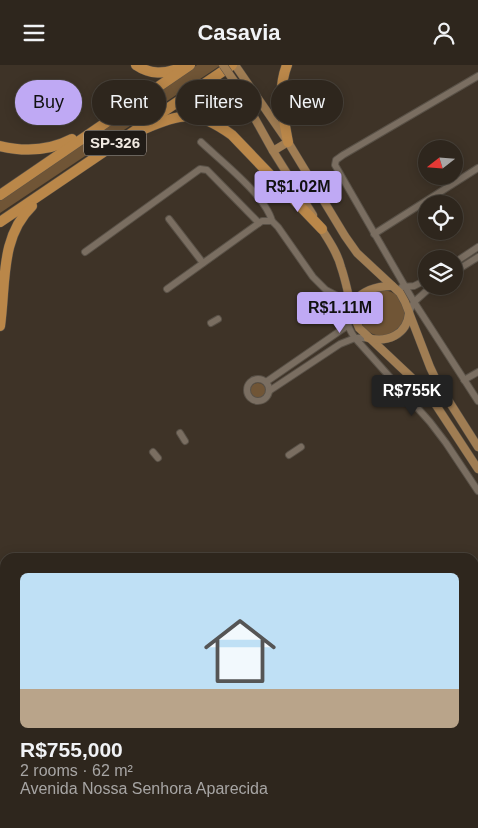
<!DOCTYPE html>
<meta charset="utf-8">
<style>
:root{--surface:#2e261d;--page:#362e26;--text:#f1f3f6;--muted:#a7a5a4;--line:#49433b;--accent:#bfa9f4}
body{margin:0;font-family:Arial,sans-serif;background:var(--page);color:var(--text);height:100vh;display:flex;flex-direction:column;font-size:19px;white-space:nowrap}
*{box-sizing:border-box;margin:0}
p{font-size:16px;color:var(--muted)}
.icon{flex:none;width:28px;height:28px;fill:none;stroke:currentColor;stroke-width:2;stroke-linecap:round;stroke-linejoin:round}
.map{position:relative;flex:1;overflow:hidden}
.sheet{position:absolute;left:0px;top:488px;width:479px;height:276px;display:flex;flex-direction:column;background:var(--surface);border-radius:15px 15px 0 0;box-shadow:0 2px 12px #0003,0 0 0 1px var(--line)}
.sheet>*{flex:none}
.guide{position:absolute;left:15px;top:15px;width:449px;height:45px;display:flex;gap:10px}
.needle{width:32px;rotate:253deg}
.tools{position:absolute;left:418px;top:75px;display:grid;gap:10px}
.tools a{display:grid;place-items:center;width:45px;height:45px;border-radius:50%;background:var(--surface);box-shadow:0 2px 12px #0003,0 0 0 1px var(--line);font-size:25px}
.price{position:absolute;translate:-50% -42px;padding:0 11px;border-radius:5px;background:var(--accent);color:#111;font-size:16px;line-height:32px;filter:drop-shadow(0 1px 2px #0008)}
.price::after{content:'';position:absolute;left:50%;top:30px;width:15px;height:11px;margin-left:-8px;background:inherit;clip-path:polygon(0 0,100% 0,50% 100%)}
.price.on{background:#222;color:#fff}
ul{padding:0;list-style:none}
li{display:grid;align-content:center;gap:10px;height:265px;padding:0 20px}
li span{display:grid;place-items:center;height:155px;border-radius:8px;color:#555}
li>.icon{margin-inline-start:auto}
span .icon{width:90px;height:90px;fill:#fffc;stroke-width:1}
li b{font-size:21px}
.pill{padding:0 18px;border-radius:22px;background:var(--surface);box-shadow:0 2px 12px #0003,0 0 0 1px var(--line);font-size:18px;line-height:45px}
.pill.on{background:var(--accent);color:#111}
header{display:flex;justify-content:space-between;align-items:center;height:65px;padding:0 20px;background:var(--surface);font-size:22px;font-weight:700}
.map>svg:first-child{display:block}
.green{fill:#705536}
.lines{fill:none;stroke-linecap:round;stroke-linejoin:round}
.minor-casing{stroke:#595147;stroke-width:8}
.major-casing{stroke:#595147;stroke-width:9}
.highway-casing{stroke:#595147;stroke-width:11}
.minor{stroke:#7a6e61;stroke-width:6}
.major{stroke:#a07d53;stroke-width:8}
.highway{stroke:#ba8749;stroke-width:10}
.major-bridge-casing{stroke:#595147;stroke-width:9;stroke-linecap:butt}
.major-bridge{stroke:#a07d53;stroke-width:8}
.labels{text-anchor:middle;stroke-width:4;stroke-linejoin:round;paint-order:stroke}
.shield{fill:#211c17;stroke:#b3aca5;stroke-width:1}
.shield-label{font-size:15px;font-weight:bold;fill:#f1eae2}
</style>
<header><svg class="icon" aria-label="menu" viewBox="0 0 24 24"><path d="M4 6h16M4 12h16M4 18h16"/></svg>Casavia<svg class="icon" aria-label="person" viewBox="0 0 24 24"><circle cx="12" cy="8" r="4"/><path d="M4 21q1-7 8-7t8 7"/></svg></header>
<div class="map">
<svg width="478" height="763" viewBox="0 0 478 763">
<rect width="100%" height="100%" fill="#3e3327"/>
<g class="green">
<path d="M 197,0 L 221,0 L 0,148 L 0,134 Z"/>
<circle cx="382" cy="248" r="23"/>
<circle cx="258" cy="326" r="8"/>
</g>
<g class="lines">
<defs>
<g id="minor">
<path d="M 478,11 L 343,90 L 336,95 L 335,100 L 414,237 L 478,336"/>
<path d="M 201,77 C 221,96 265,130 272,156"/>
<path d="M 169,154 L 203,198"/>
<path d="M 374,169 L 478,103"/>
<path d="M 85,187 L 200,104 L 207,105 L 259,158"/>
<path d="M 454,198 L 478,182"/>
<path d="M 454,207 L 478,192"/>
<path d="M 402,222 L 414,221 L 426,215"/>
<path d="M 167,224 L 259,158 L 262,156 L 272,156 L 278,162 L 313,212 L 326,225 L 351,238 C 346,252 346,261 355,273 L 368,273"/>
<path d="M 409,247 L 414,237 L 432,221"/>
<path d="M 211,258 L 218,254"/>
<circle cx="258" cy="325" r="11"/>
<path d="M 464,315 L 478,307"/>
<path d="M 266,317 L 347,261"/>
<path d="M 269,326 L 340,279 L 355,273 L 430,357 L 446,378 L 478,426"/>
<path d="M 180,368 L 185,376"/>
<path d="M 153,387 L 158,393"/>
<path d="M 289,390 L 301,382"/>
<path d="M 0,589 L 5,586"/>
<path d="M 0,657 L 5,654"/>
</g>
<g id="major">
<path d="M 235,0 L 288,77 L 345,171 L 357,188 L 400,228 L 405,237 L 430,302 L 438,319 L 478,382"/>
<path d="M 234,16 L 273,86 L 313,150"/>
<path d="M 273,86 L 288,77"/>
<path d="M 319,160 C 327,173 337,186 341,202 C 348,222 350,244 359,263 L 428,328 L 478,404"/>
<path d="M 351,238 C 364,226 374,221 392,221"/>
<path d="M 368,273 C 387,278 407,270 409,248"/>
</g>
<g id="highway">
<path d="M 136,0 C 151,10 164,9 180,3"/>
<path d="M 287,0 C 277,25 283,51 288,77"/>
<path d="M 144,64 C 183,48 196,44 232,70 L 322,164"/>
<path d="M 0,81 C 25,87 49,86 72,74"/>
<path d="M 0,130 L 190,0"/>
<path d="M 0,157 L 232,0"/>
<path d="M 0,261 C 6,217 0,172 32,141"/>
</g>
</defs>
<use href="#minor" class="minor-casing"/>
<use href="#major" class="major-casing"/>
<use href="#highway" class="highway-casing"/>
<use href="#minor" class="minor"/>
<use href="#major" class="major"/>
<use href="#highway" class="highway"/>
<defs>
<path id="major-bridge" d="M 223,0 L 234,16"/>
</defs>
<use href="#major-bridge" class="major-bridge-casing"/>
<use href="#major-bridge" class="major-bridge"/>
</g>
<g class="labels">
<rect class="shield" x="84" y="65.5" width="62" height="25" rx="4"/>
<g class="shield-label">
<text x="115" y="83">SP-326</text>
</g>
</g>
</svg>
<div class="tools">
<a><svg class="needle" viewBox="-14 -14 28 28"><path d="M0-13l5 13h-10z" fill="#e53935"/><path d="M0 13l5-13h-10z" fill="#a7a5a4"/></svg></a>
<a><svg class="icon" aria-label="locate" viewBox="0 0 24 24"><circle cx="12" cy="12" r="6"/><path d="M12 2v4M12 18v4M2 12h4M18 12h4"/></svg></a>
<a><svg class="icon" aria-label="layers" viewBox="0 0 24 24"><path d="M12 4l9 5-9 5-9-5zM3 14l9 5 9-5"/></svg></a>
</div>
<b class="price" style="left:298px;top:148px">R$1.02M</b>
<b class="price" style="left:340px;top:269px">R$1.11M</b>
<b class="price on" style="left:412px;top:352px">R$755K</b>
<div class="guide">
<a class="pill on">Buy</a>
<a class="pill">Rent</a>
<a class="pill">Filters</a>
<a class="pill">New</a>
</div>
<section class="sheet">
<ul>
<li><span style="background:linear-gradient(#bfe0f5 75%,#b9a48a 0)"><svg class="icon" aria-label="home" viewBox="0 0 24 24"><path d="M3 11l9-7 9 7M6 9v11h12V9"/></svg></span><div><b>R$755,000</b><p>2 rooms · 62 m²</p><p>Avenida Nossa Senhora Aparecida</p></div></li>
</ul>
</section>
</div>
